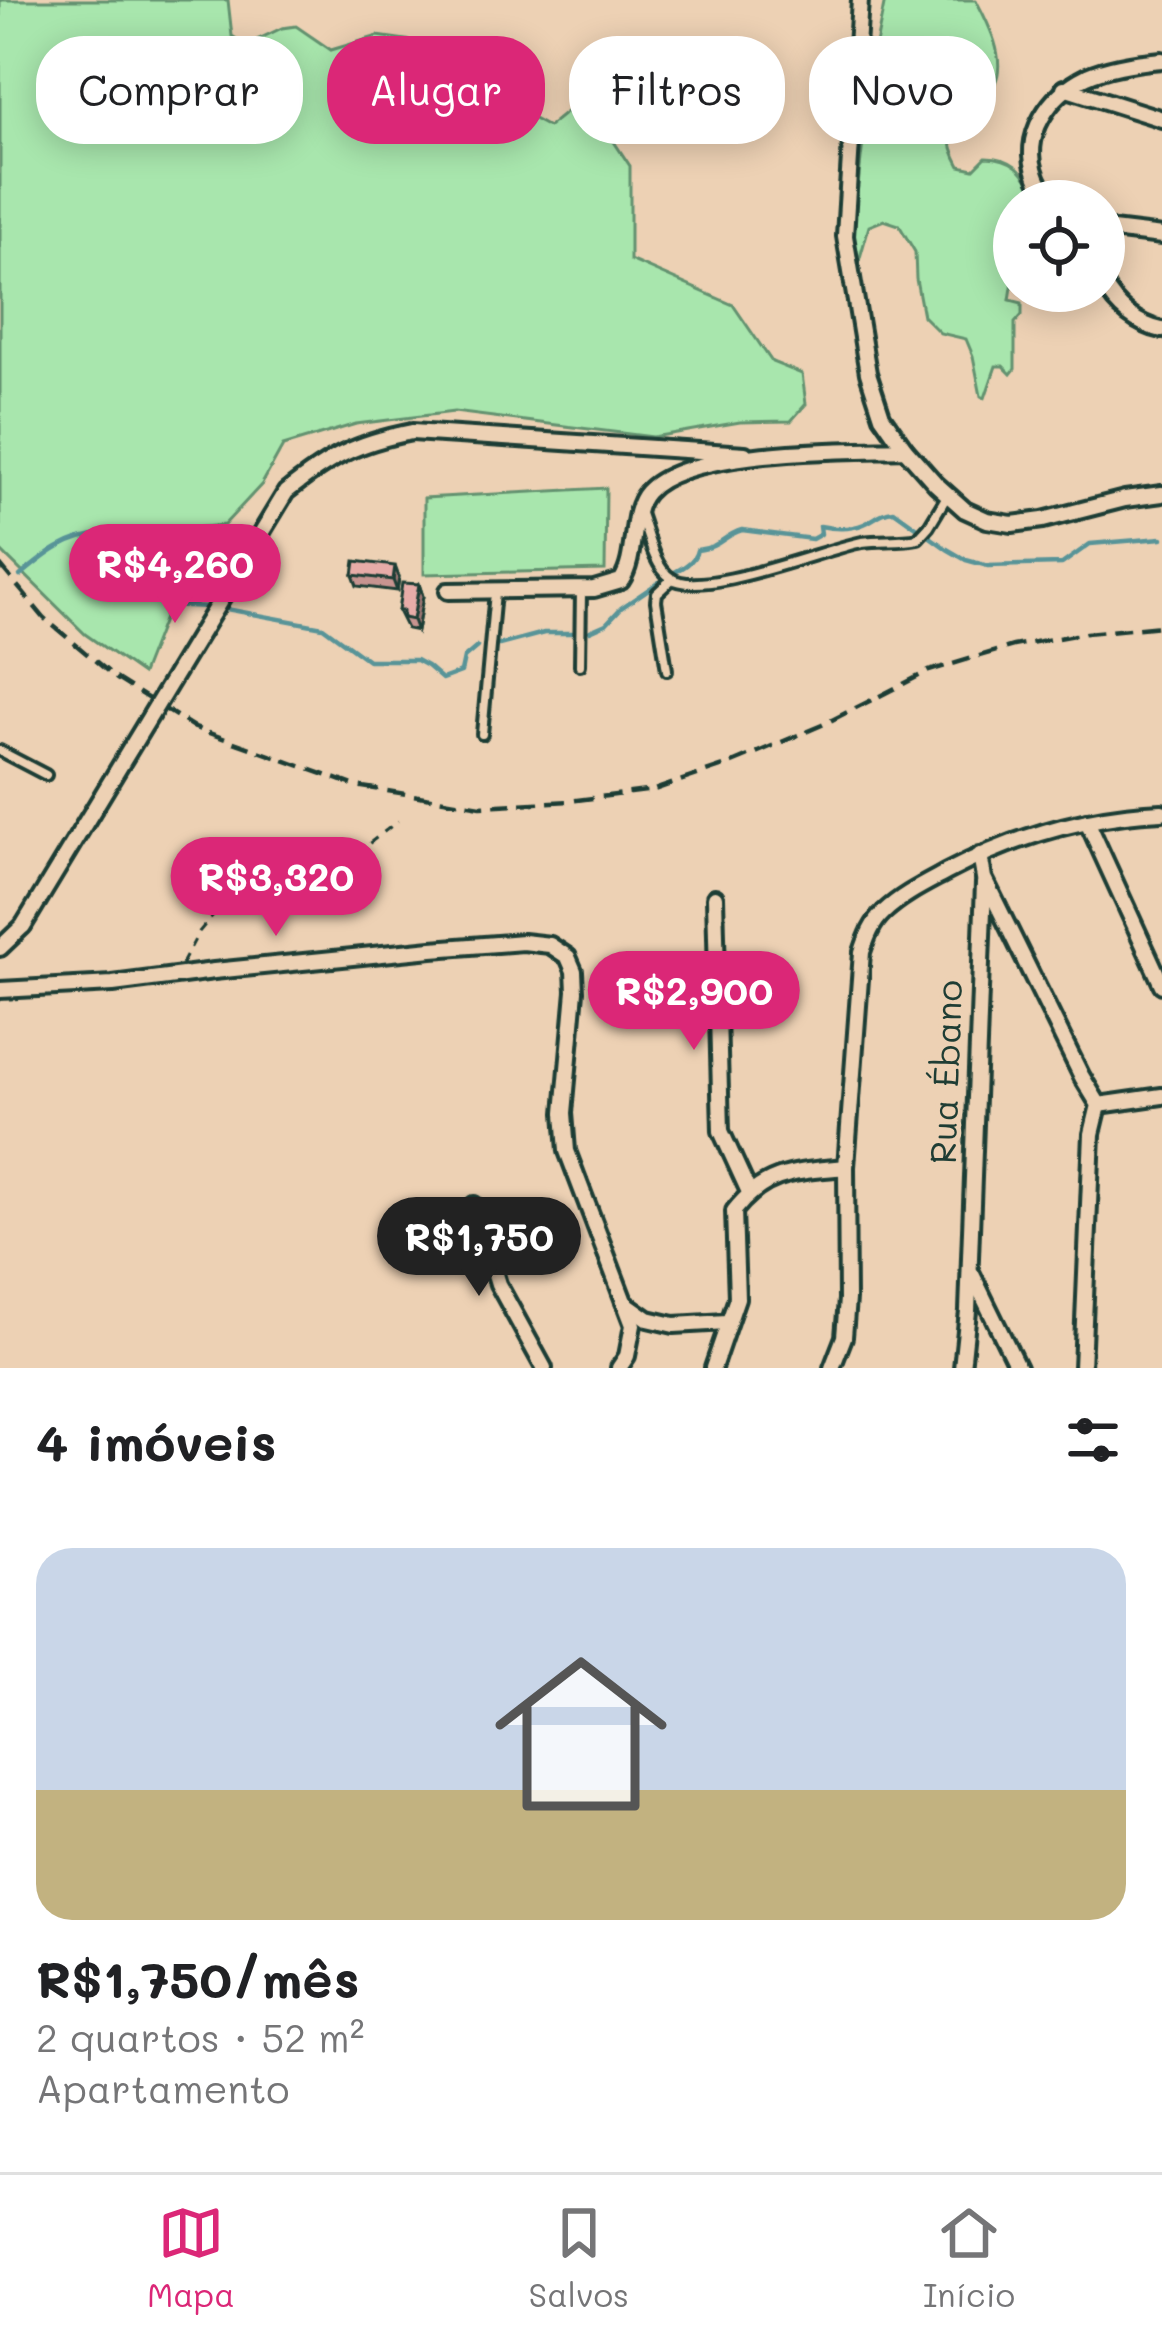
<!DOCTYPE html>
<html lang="pt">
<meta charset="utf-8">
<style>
:root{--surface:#fff;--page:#f6f6f6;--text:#202124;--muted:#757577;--line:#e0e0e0;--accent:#db2777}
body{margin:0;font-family:Mali,sans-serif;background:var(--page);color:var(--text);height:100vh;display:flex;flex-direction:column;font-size:45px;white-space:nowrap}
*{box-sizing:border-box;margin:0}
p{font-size:39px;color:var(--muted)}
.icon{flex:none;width:66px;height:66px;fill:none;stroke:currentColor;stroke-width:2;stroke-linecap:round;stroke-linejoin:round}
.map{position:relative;height:1368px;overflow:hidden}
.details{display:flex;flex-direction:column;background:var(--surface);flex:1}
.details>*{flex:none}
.top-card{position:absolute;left:36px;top:36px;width:1092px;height:108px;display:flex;gap:24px}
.buttons{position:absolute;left:993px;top:180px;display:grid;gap:24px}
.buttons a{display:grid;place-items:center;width:132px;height:132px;border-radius:50%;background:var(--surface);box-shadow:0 6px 30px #0003;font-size:60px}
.price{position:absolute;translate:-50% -102px;padding:0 27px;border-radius:42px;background:var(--accent);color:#fff;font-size:39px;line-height:78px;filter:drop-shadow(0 3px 6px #0008)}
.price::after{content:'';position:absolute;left:50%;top:72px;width:36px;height:27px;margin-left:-18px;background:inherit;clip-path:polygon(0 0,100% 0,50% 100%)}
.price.current{background:#222;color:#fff}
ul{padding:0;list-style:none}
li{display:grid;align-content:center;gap:24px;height:636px;padding:0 36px}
li span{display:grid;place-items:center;height:372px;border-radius:36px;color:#555}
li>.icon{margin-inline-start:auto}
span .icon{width:216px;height:216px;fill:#fffc;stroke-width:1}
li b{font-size:51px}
h2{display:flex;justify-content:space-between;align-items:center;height:144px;padding:0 36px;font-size:51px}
.pill{padding:0 42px;border-radius:48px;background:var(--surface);box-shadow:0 6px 30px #0003;font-size:42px;line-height:108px}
.pill.current{background:var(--accent);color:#fff}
.dock{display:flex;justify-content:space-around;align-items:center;height:168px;border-top:3px solid var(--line);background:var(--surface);font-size:33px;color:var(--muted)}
.dock a{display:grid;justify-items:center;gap:6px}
.dock .current{color:var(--accent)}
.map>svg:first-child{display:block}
.green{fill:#a8e6ad;stroke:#649270;stroke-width:3}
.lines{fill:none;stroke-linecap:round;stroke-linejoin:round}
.stream{stroke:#599498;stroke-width:4.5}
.service-casing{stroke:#1f3d34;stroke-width:16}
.minor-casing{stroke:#1f3d34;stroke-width:22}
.path{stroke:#1f3d34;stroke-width:3;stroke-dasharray:9 9;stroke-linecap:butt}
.service{stroke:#edd1b4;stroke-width:8}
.minor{stroke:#edd1b4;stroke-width:14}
.rail{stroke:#1f3d34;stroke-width:4.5;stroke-dasharray:18 9;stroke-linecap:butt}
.minor-bridge-casing{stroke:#1f3d34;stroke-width:22;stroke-linecap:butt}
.minor-bridge{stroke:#edd1b4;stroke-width:14}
.wall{fill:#c79490;stroke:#1f3d34;stroke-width:3}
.shaded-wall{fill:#a27876;stroke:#1f3d34;stroke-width:3}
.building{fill:#e7aca8;stroke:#1f3d34;stroke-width:3}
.labels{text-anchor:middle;stroke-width:9;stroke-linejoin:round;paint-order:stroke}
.street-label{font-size:36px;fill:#1f3d34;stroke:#edd1b4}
</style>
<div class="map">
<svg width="1162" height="1368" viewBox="0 0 1162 1368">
<rect width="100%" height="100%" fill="#edd1b4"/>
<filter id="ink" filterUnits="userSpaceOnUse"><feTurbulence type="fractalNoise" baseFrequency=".00833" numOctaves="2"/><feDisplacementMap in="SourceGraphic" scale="24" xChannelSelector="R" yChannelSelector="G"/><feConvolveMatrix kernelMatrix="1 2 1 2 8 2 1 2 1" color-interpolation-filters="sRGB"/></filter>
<g filter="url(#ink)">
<g class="green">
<path d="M 0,0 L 228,0 L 232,36 L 246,45 L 282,28 L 296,26 L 331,50 L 378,36 L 433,44 L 455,76 L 548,127 L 570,109 L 601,122 L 630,166 L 630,260 L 733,305 L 772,362 L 802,374 L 806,404 L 791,421 L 740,422 L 653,437 L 454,412 L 356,424 L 283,446 L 262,484 L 224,525 L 193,528 L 177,549 L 174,592 L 142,674 L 85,634 L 0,550 Z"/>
<path d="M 885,0 L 976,0 C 987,21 1007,58 995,83 C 989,96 974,98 964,105 C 942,122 949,146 960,166 L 974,169 L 986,157 C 1019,158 1025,175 1042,201 L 1014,201 L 1014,253 L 1009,257 L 1013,281 L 1010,300 L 1022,303 L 1022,315 L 1015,323 L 1015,369 L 1011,374 L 1003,366 L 996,366 L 985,398 L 981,396 L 973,356 L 966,339 L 940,333 L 923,316 L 916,279 L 915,252 L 899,225 L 884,220 L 869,226 L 859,261 L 853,256 L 853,229 L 872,64 Z"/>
<path d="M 606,488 L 605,570 L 424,574 L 424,498 Z"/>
</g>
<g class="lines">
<g class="stream">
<path d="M 671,574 C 681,569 695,562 697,550 C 722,547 722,536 742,530 L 812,539 L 821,534 L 820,526 C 835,529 850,530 864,524 C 876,519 880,512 894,511 L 947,549 L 966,560 L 988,566 L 1062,564 L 1090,544 L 1162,538"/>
<path d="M 20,576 C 46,554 68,536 103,534 L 118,556 L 129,588 L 167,605 L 209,607"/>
<path d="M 221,608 L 323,627 L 368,660 L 416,660 L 427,666 L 442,679 L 461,672 L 464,658 L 477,647"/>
<path d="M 590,631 L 606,624 L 621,608 L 659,582"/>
<path d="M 499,645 L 544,633 L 574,633"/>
</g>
<defs>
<g id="service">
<path d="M 639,511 C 647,531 653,566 671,578 C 701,599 824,549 862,542 C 881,539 900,542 918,538 L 929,526 L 947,496"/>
<path d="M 580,665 L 581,591"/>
<path d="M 667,670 L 656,601 L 657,593 L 672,579"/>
<path d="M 482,734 L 495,592"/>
<path d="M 0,751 L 46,775"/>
</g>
<g id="minor">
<path d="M 860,0 L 845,236 L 868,373 L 882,416 L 905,449 L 936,484 L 965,510 L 987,520 L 1012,524 L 1043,520 L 1125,499 L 1162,494"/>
<path d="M 1064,88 L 1162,119"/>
<path d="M 1053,201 C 1047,193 1040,186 1037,177 C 1020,135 1050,94 1087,76 C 1110,66 1138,62 1162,60"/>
<path d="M 1104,229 L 1162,236"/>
<path d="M 1104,285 C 1116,307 1137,325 1162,330"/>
<path d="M 412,432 L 745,454"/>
<path d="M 448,591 L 594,589 L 621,581 C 638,556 628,513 647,492 C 686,448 846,451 905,449"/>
<path d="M 1087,821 L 1162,985"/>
<path d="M 980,855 L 984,878 L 1082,1077 L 1099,1105 L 1092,1134 L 1082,1368"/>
<path d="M 715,897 L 721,1131 L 749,1192"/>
<path d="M 0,948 L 23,926"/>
<path d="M 0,990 L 113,984 L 214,971 L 432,949 L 523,942 L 550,945 L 568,957 L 574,971 L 575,991 L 564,1113 L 567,1151 L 633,1325 L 627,1356 L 619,1368"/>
<path d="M 1099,1105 L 1162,1096"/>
<path d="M 474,1205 L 498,1284 L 544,1368"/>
<path d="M 972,1274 L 1018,1368"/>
<path d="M 624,1302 L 648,1319 L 674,1325 L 727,1322"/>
<path d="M 713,1368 L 737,1298 L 734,1211 C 766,1170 798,1172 846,1167"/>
<path d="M 832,1368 L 844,1337 L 847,1299 L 846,1167 L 862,952 C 867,937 872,923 884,912 C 902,895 925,884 947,872 C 1014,837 1086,815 1162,812"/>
<path d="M 962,1368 L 968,1311 L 984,883"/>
</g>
</defs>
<use href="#service" class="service-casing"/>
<use href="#minor" class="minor-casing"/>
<path class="path" d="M 182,964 L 199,932 L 214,914 L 309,890 L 398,821"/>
<use href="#service" class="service"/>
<use href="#minor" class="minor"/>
<path class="rail" d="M 0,565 L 44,618 L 117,679 L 195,728 L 356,786 L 481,806 L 569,801 L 654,790 L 732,763 L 822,725 L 929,671 L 1013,646 L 1086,633 L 1162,626"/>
<defs>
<path id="minor-bridge" d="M 23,926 L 286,492 C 330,457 356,443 412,432"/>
</defs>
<use href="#minor-bridge" class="minor-bridge-casing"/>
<use href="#minor-bridge" class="minor-bridge"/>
</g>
<g class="wall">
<path d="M 353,575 L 399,577 L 397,591 L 357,586 Z"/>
<path d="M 419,584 L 423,596 L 417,631 L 407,629 L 398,611 Z"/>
</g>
<g class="shaded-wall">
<path d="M 395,566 L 399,577 L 397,591 L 393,580 Z"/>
<path d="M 419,584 L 423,596 L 417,631 L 413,620 Z"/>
</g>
<g class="building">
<path d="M 355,561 L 395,566 L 393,580 L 353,575 Z"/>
<path d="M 402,583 L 419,584 L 413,620 L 403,618 L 403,611 L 398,611 Z"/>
</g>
</g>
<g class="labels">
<g class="street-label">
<text transform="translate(946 1072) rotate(-88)" y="13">Rua Ébano</text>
</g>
</g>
</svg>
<div class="buttons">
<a><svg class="icon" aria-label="locate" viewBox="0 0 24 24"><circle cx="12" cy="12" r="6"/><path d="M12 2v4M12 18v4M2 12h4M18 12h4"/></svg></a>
</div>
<b class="price" style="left:175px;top:626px">R$4,260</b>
<b class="price" style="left:276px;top:939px">R$3,320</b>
<b class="price" style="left:694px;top:1053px">R$2,900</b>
<b class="price current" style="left:479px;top:1299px">R$1,750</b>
<div class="top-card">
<a class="pill">Comprar</a>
<a class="pill current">Alugar</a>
<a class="pill">Filtros</a>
<a class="pill">Novo</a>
</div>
</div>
<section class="details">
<h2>4 imóveis<svg class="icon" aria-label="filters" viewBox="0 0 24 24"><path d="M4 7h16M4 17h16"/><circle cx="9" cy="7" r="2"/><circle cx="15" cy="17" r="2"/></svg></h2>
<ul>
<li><span style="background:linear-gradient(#c9d6e8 65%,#c2b280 0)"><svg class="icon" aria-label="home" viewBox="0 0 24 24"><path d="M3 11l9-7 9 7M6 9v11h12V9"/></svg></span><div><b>R$1,750/mês</b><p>2 quartos · 52 m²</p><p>Apartamento</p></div></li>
</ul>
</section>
<nav class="dock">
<a class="current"><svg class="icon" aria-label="map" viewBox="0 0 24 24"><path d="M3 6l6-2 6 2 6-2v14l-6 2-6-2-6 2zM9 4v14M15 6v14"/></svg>Mapa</a>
<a><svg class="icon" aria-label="saved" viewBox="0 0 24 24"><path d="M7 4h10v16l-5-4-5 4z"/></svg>Salvos</a>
<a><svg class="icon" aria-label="home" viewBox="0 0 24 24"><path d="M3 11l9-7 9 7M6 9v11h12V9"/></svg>Início</a>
</nav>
